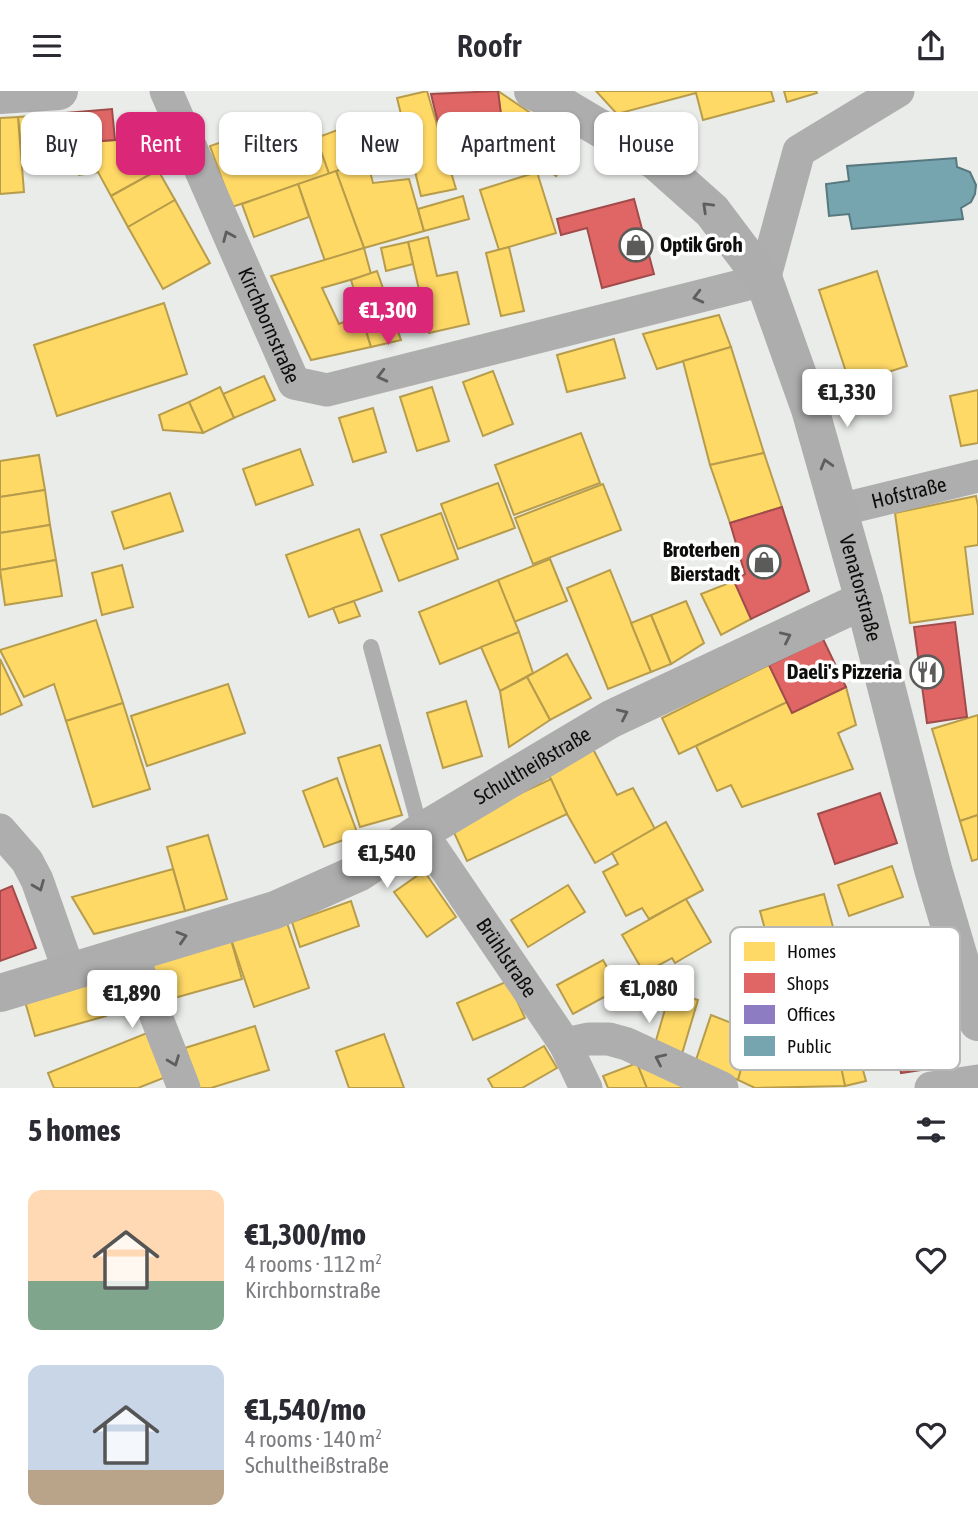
<!DOCTYPE html>
<meta charset="utf-8">
<style>
:root{--surface:#fff;--page:#f2f2f3;--text:#2b2b33;--muted:#7c7c81;--accent:#db2777}
body{margin:0;font-family:"Asap Condensed",sans-serif;background:var(--page);color:var(--text);height:100vh;display:flex;flex-direction:column;font-size:26px;white-space:nowrap}
*{box-sizing:border-box;margin:0}
p{font-size:23px;color:var(--muted)}
.icon{flex:none;width:38px;height:38px;fill:none;stroke:currentColor;stroke-width:2;stroke-linecap:round;stroke-linejoin:round}
.map{position:relative;height:997px;overflow:hidden}
.side{display:flex;flex-direction:column;background:var(--surface);flex:1}
.side>*{flex:none}
.guide{position:absolute;left:21px;top:21px;width:936px;height:63px;display:flex;gap:14px}
.price{position:absolute;translate:-50% -60px;padding:0 16px;border-radius:7px;background:#fff;color:#222;font-size:23px;line-height:46px;filter:drop-shadow(0 2px 4px #0008)}
.price::after{content:'';position:absolute;left:50%;top:42px;width:21px;height:16px;margin-left:-10px;background:inherit;clip-path:polygon(0 0,100% 0,50% 100%)}
.price.active{background:var(--accent);color:#fff}
ul{padding:0;list-style:none}
li{display:flex;align-items:center;gap:21px;height:175px;padding:0 28px}
li span{display:grid;place-items:center;flex:none;width:196px;height:140px;border-radius:14px;color:#555}
li>.icon{margin-inline-start:auto}
span .icon{width:84px;height:84px;fill:#fffc;stroke-width:1}
li b{font-size:30px}
h2{display:flex;justify-content:space-between;align-items:center;height:84px;padding:0 28px;font-size:30px}
.pill{padding:0 24px;border-radius:14px;background:var(--surface);box-shadow:0 2px 5px #0004;font-size:24px;line-height:63px}
.pill.active{background:var(--accent);color:#fff}
header{display:flex;justify-content:space-between;align-items:center;height:91px;padding:0 28px;background:var(--surface);font-size:32px;font-weight:600}
.map>svg:first-child{display:block}
.homes{fill:#ffd966;stroke:#b79c4b;stroke-width:2}
.shops{fill:#e06666;stroke:#a14c4b;stroke-width:2}
.public{fill:#76a5af;stroke:#57787e;stroke-width:2}
.lines{fill:none;stroke-linecap:round;stroke-linejoin:round}
.lane{stroke:#aeaeae;stroke-width:16}
.street{stroke:#aeaeae;stroke-width:33}
.secondary{stroke:#aeadad;stroke-width:38}
.oneway{stroke:#5e5e5d}
.oneway2{stroke:#5e5e5e}
.labels{text-anchor:middle;stroke-width:7;stroke-linejoin:round;paint-order:stroke}
.poi-label{font-size:21px;font-weight:bold;fill:#0e0f0d;stroke:#fff;text-anchor:end}
.street-label{font-size:21px;fill:#0e0f0d;stroke:#fff}
.key{fill:#fff;stroke:#b7b7b6;stroke-width:2}
.key-label{font-size:19px;fill:#0e0f0d}
</style>
<header><svg class="icon" aria-label="menu" viewBox="0 0 24 24"><path d="M4 6h16M4 12h16M4 18h16"/></svg>Roofr<svg class="icon" aria-label="share" viewBox="0 0 24 24"><path d="M12 15V3M7 8l5-5 5 5M5 13v7h14v-7"/></svg></header>
<div class="map">
<svg width="978" height="997" viewBox="0 0 978 997">
<rect width="100%" height="100%" fill="#eaece9"/>
<g class="homes">
<path d="M 427,0 L 456,98 L 421,105 L 397,7 Z"/>
<path d="M 498,0 L 541,29 L 526,50 L 502,35 Z"/>
<path d="M 596,0 L 771,0 L 774,10 L 703,29 L 696,2 L 617,23 Z"/>
<path d="M 784,0 L 816,0 L 817,2 L 787,11 Z"/>
<path d="M 31,25 L 34,50 L 20,51 L 18,26 Z"/>
<path d="M 18,26 L 24,101 L 0,103 L 0,27 Z"/>
<path d="M 364,29 L 377,65 L 329,83 L 316,47 Z"/>
<path d="M 541,29 L 578,57 L 556,85 L 520,58 Z"/>
<path d="M 277,32 L 281,42 L 311,32 L 329,83 L 232,116 L 210,55 Z"/>
<path d="M 138,39 L 158,79 L 111,105 L 98,81 L 79,84 L 74,71 L 73,52 L 115,49 Z"/>
<path d="M 367,69 L 373,92 L 409,88 L 424,140 L 364,157 L 336,80 Z"/>
<path d="M 158,79 L 175,109 L 128,136 L 111,105 Z"/>
<path d="M 336,80 L 364,157 L 325,170 L 298,93 Z"/>
<path d="M 537,81 L 556,142 L 499,159 L 480,99 Z"/>
<path d="M 298,93 L 309,126 L 254,146 L 242,113 Z"/>
<path d="M 463,105 L 469,128 L 424,140 L 418,118 Z"/>
<path d="M 175,109 L 210,172 L 163,198 L 128,136 Z"/>
<path d="M 428,146 L 437,185 L 457,181 L 469,233 L 429,242 L 408,151 Z"/>
<path d="M 408,151 L 413,173 L 386,180 L 381,157 Z"/>
<path d="M 509,156 L 524,220 L 501,225 L 486,162 Z"/>
<path d="M 364,157 L 371,183 L 322,197 L 339,233 L 361,224 L 371,256 L 311,269 L 271,185 Z"/>
<path d="M 377,180 L 401,249 L 371,256 L 351,189 Z"/>
<path d="M 877,180 L 907,275 L 850,293 L 819,199 Z"/>
<path d="M 164,212 L 187,283 L 57,325 L 34,254 Z"/>
<path d="M 719,224 L 731,256 L 657,278 L 643,243 Z"/>
<path d="M 614,248 L 625,287 L 567,301 L 557,264 Z"/>
<path d="M 731,256 L 764,362 L 710,374 L 683,270 Z"/>
<path d="M 493,280 L 513,333 L 483,345 L 463,291 Z"/>
<path d="M 264,285 L 275,309 L 234,327 L 223,303 Z"/>
<path d="M 220,296 L 234,327 L 203,342 L 189,311 Z"/>
<path d="M 432,296 L 449,350 L 417,360 L 400,306 Z"/>
<path d="M 978,299 L 978,352 L 961,355 L 950,305 Z"/>
<path d="M 189,311 L 203,342 L 163,339 L 159,324 Z"/>
<path d="M 373,317 L 386,361 L 353,371 L 339,327 Z"/>
<path d="M 581,342 L 600,392 L 514,424 L 495,374 Z"/>
<path d="M 300,358 L 313,394 L 256,414 L 243,378 Z"/>
<path d="M 764,362 L 782,416 L 730,432 L 710,374 Z"/>
<path d="M 39,364 L 45,399 L 0,406 L 0,370 Z"/>
<path d="M 498,392 L 515,437 L 458,458 L 441,413 Z"/>
<path d="M 603,393 L 621,439 L 533,473 L 515,427 Z"/>
<path d="M 45,399 L 50,434 L 0,442 L 0,406 Z"/>
<path d="M 170,402 L 183,440 L 124,458 L 112,421 Z"/>
<path d="M 976,405 L 978,415 L 978,454 L 965,456 L 973,523 L 910,532 L 895,422 Z"/>
<path d="M 441,422 L 458,468 L 399,490 L 381,444 Z"/>
<path d="M 50,434 L 56,469 L 0,479 L 0,442 Z"/>
<path d="M 359,438 L 382,500 L 309,526 L 286,464 Z"/>
<path d="M 550,468 L 567,510 L 514,531 L 498,489 Z"/>
<path d="M 56,469 L 62,505 L 5,514 L 0,479 Z"/>
<path d="M 122,474 L 133,516 L 102,524 L 92,482 Z"/>
<path d="M 610,479 L 651,581 L 608,598 L 567,497 Z"/>
<path d="M 498,489 L 519,541 L 440,573 L 419,521 Z"/>
<path d="M 734,490 L 751,528 L 721,544 L 701,503 Z"/>
<path d="M 354,510 L 360,525 L 339,532 L 333,517 Z"/>
<path d="M 686,510 L 704,552 L 671,573 L 651,524 Z"/>
<path d="M 651,524 L 671,573 L 651,581 L 631,532 Z"/>
<path d="M 96,529 L 123,612 L 66,630 L 54,593 L 24,606 L 0,559 Z"/>
<path d="M 519,541 L 533,582 L 500,600 L 481,556 Z"/>
<path d="M 567,563 L 591,607 L 550,629 L 527,586 Z"/>
<path d="M 0,568 L 22,614 L 0,624 Z"/>
<path d="M 769,574 L 787,611 L 679,663 L 662,627 Z"/>
<path d="M 527,586 L 550,629 L 509,656 L 500,600 Z"/>
<path d="M 228,593 L 245,642 L 147,675 L 131,625 Z"/>
<path d="M 846,596 L 856,634 L 838,642 L 853,678 L 742,716 L 731,694 L 717,700 L 696,655 L 787,611 L 792,622 Z"/>
<path d="M 466,610 L 482,665 L 443,677 L 427,622 Z"/>
<path d="M 123,612 L 150,698 L 93,716 L 66,630 Z"/>
<path d="M 978,624 L 978,724 L 960,730 L 932,638 Z"/>
<path d="M 380,654 L 402,724 L 360,736 L 338,667 Z"/>
<path d="M 593,658 L 617,704 L 633,697 L 655,738 L 595,772 L 567,723 L 548,683 Z"/>
<path d="M 337,687 L 358,744 L 324,756 L 303,700 Z"/>
<path d="M 551,688 L 567,723 L 467,770 L 451,735 Z"/>
<path d="M 978,724 L 978,768 L 972,770 L 960,730 Z"/>
<path d="M 666,731 L 703,799 L 649,828 L 642,817 L 626,825 L 603,781 L 618,773 L 612,762 Z"/>
<path d="M 208,744 L 227,808 L 185,820 L 167,756 Z"/>
<path d="M 892,775 L 903,806 L 849,825 L 838,794 Z"/>
<path d="M 173,778 L 185,820 L 94,843 L 72,806 Z"/>
<path d="M 424,780 L 456,826 L 427,846 L 394,801 Z"/>
<path d="M 568,794 L 585,821 L 528,856 L 511,829 Z"/>
<path d="M 824,803 L 842,869 L 778,886 L 760,820 Z"/>
<path d="M 686,808 L 711,851 L 675,872 L 672,867 L 644,882 L 622,844 Z"/>
<path d="M 351,810 L 359,835 L 300,856 L 292,831 Z"/>
<path d="M 286,829 L 309,897 L 254,916 L 231,848 Z"/>
<path d="M 231,849 L 242,888 L 160,911 L 149,872 Z"/>
<path d="M 603,869 L 619,898 L 573,923 L 557,894 Z"/>
<path d="M 835,876 L 866,990 L 845,995 L 827,919 L 752,940 L 740,935 L 732,906 Z"/>
<path d="M 96,887 L 106,925 L 35,945 L 24,907 Z"/>
<path d="M 508,890 L 525,927 L 473,949 L 457,912 Z"/>
<path d="M 670,901 L 698,909 L 681,966 L 655,953 Z"/>
<path d="M 711,924 L 752,940 L 738,989 L 695,972 Z"/>
<path d="M 255,935 L 269,979 L 211,997 L 198,997 L 185,957 Z"/>
<path d="M 147,942 L 166,986 L 138,997 L 54,997 L 48,982 Z"/>
<path d="M 384,943 L 404,997 L 349,997 L 336,960 Z"/>
<path d="M 544,955 L 557,977 L 522,997 L 493,997 L 488,988 Z"/>
<path d="M 745,964 L 784,978 L 839,966 L 845,995 L 755,997 L 738,989 Z"/>
<path d="M 637,972 L 647,997 L 608,997 L 603,985 Z"/>
<path d="M 637,972 L 695,997 L 647,997 Z"/>
</g>
<g class="shops">
<path d="M 498,0 L 505,54 L 445,61 L 431,3 Z"/>
<path d="M 112,18 L 115,49 L 73,52 L 74,71 L 36,74 L 31,25 Z"/>
<path d="M 634,108 L 654,183 L 602,197 L 587,137 L 561,144 L 557,128 Z"/>
<path d="M 782,416 L 809,500 L 751,528 L 734,490 L 745,483 L 730,432 Z"/>
<path d="M 955,531 L 967,626 L 927,632 L 914,536 Z"/>
<path d="M 823,548 L 846,596 L 792,622 L 769,574 Z"/>
<path d="M 880,702 L 897,752 L 835,773 L 818,723 Z"/>
<path d="M 12,795 L 36,857 L 0,870 L 0,800 Z"/>
<path d="M 942,898 L 954,974 L 901,982 L 889,912 Z"/>
</g>
<path class="public" d="M 956,67 L 957,76 L 970,81 L 976,94 L 975,103 L 971,111 L 961,117 L 963,128 L 852,138 L 849,123 L 829,125 L 826,93 L 849,90 L 847,75 Z"/>
<g class="lines">
<path class="lane" d="M 371,556 L 421,741"/>
<g class="street">
<path id="s1" d="M 166,0 L 294,292 L 327,299 L 764,189 L 799,60 L 898,0"/>
<path id="s2" d="M 839,419 L 978,385"/>
<path d="M 0,739 L 27,770 L 37,789 L 69,880"/>
<path id="s3" d="M 421,741 L 565,953 L 586,997"/>
<path d="M 131,861 L 184,997"/>
<path d="M 565,953 L 588,948 L 609,948 L 627,953 L 722,997"/>
<path d="M 931,997 L 978,990"/>
</g>
<g class="secondary">
<path id="s4" d="M 533,0 L 549,7 L 657,71 L 712,120 L 764,189 L 810,318 L 864,509 L 933,778 L 978,931"/>
<path d="M 0,4 L 59,0"/>
<path id="s5" d="M 0,902 L 275,819 L 358,782 L 421,741 L 611,628 L 864,509"/>
</g>
</g>
<defs><path id="oneway-chevron" d="M-2-3.5L2.5 0L-2 3.5" fill="none" stroke-width="1.6" stroke-linecap="round" stroke-linejoin="round" transform="scale(1.75)"/></defs>
<g class="oneway">
<use href="#oneway-chevron" transform="translate(707 116) rotate(-136)"/>
<use href="#oneway-chevron" transform="translate(826 373) rotate(-106)"/>
<use href="#oneway-chevron" transform="translate(786 546) rotate(-25)"/>
<use href="#oneway-chevron" transform="translate(623 623) rotate(-25)"/>
<use href="#oneway-chevron" transform="translate(182 846) rotate(-17)"/>
</g>
<g class="oneway2">
<use href="#oneway-chevron" transform="translate(228 145) rotate(-113)"/>
<use href="#oneway-chevron" transform="translate(698 206) rotate(166)"/>
<use href="#oneway-chevron" transform="translate(382 285) rotate(166)"/>
<use href="#oneway-chevron" transform="translate(39 795) rotate(68)"/>
<use href="#oneway-chevron" transform="translate(660 968) rotate(-155)"/>
<use href="#oneway-chevron" transform="translate(174 970) rotate(69)"/>
</g>
<defs>
<symbol id="shop-ring" viewBox="-11 -11 22 22"><circle r="9.5" fill="#fff" stroke="#5b5c5a" stroke-width="1.5"/><path d="M-5-2.5h2.3a2.7 3.5 0 0 1 5.4 0H5L5.5 6h-11ZM-1.5-2.5h3a1.5 2.3 0 0 0-3 0Z" fill="#5b5c5a"/></symbol>
<symbol id="restaurant-ring" viewBox="-11 -11 22 22"><circle r="9.5" fill="#fff" stroke="#5b5c5a" stroke-width="1.5"/><path d="M-5-6h1v4h1v-4h1v4h1v-4h1v5L-1.5 .5V6h-2V.5L-5-1ZM5-6V6H3V1.5H1.5Q1.5-4 5-6Z" fill="#5b5c5a"/></symbol>
</defs>
<g fill-rule="evenodd">
<use href="#shop-ring" x="617" y="135" width="38" height="38"/>
<use href="#shop-ring" x="745" y="452" width="38" height="38"/>
<use href="#restaurant-ring" x="908" y="562" width="38" height="38"/>
</g>
<g class="labels">
<g class="poi-label">
<text x="660" y="161" text-anchor="start">Optik Groh</text>
<text x="740" y="466">Broterben<tspan x="740" dy="24">Bierstadt</tspan></text>
<text x="902" y="588">Daeli's Pizzeria</text>
</g>
<g class="street-label">
<text dy="7" stroke="none"><textPath href="#s1" startOffset="256">Kirchbornstraße</textPath></text>
<text dy="7" stroke="none"><textPath href="#s2" startOffset="72">Hofstraße</textPath></text>
<text dy="7" stroke="none"><textPath href="#s4" startOffset="626">Venatorstraße</textPath></text>
<text dy="7" stroke="none"><textPath href="#s5" startOffset="583">Schultheißstraße</textPath></text>
<text dy="7" stroke="none"><textPath href="#s3" startOffset="152">Brühlstraße</textPath></text>
</g>
</g>
<rect x="730" y="836" width="230" height="143" rx="10" class="key"/>
<rect x="744" y="851" width="31" height="19" fill="#ffd966"/>
<rect x="744" y="882" width="31" height="20" fill="#e06666"/>
<rect x="744" y="914" width="31" height="19" fill="#8e7cc3"/>
<rect x="744" y="945" width="31" height="20" fill="#76a5af"/>
<g class="key-label">
<text x="787" y="867">Homes</text>
<text x="787" y="899">Shops</text>
<text x="787" y="930">Offices</text>
<text x="787" y="962">Public</text>
</g>
</svg>
<b class="price active" style="left:388px;top:256px">€1,300</b>
<b class="price" style="left:847px;top:338px">€1,330</b>
<b class="price" style="left:387px;top:799px">€1,540</b>
<b class="price" style="left:649px;top:934px">€1,080</b>
<b class="price" style="left:132px;top:939px">€1,890</b>
<div class="guide">
<a class="pill">Buy</a>
<a class="pill active">Rent</a>
<a class="pill">Filters</a>
<a class="pill">New</a>
<a class="pill">Apartment</a>
<a class="pill">House</a>
</div>
</div>
<section class="side">
<h2>5 homes<svg class="icon" aria-label="filters" viewBox="0 0 24 24"><path d="M4 7h16M4 17h16"/><circle cx="9" cy="7" r="2"/><circle cx="15" cy="17" r="2"/></svg></h2>
<ul>
<li><span style="background:linear-gradient(#ffd9b3 65%,#7fa58c 0)"><svg class="icon" aria-label="home" viewBox="0 0 24 24"><path d="M3 11l9-7 9 7M6 9v11h12V9"/></svg></span><div><b>€1,300/mo</b><p>4 rooms · 112 m²</p><p>Kirchbornstraße</p></div><svg class="icon" aria-label="heart" viewBox="0 0 24 24"><path d="M12 20l-8-8c-3-5 5-10 8-4 3-6 11-1 8 4z"/></svg></li>
<li><span style="background:linear-gradient(#c9d6e8 75%,#b9a48a 0)"><svg class="icon" aria-label="home" viewBox="0 0 24 24"><path d="M3 11l9-7 9 7M6 9v11h12V9"/></svg></span><div><b>€1,540/mo</b><p>4 rooms · 140 m²</p><p>Schultheißstraße</p></div><svg class="icon" aria-label="heart" viewBox="0 0 24 24"><path d="M12 20l-8-8c-3-5 5-10 8-4 3-6 11-1 8 4z"/></svg></li>
</ul>
</section>
